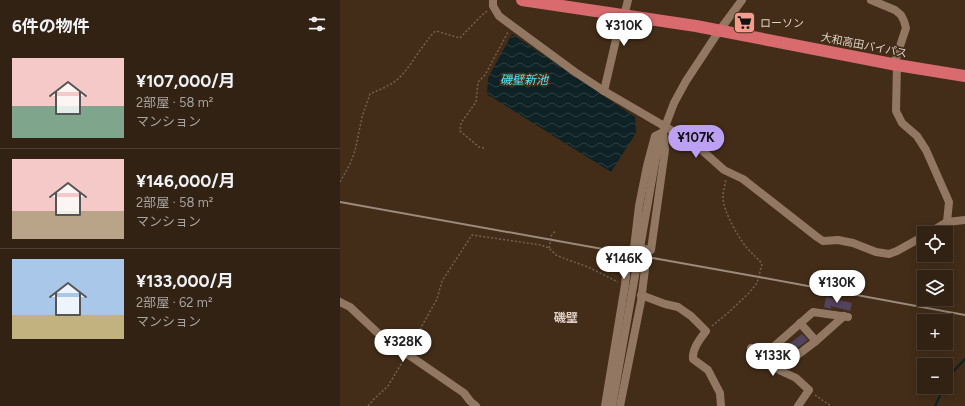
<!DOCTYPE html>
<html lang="ja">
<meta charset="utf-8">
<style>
:root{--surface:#322213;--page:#3d2f21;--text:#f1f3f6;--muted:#a8a4a0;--line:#4d3f33;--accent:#bca0f2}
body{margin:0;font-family:Figtree,"Noto Sans JP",sans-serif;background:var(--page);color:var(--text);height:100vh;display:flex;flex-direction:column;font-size:15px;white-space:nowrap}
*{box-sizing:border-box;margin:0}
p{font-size:13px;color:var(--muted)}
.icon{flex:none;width:22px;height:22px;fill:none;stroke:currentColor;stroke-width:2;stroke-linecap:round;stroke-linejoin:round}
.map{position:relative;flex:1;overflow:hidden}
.details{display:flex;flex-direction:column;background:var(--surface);width:340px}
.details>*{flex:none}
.buttons{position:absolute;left:577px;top:226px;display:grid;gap:8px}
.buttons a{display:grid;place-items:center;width:36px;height:36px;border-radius:0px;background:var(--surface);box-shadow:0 2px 10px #0003,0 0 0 1px var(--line);font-size:20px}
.price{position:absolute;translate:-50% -34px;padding:0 9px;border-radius:14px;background:#fff;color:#222;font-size:13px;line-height:26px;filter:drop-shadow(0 1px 2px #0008)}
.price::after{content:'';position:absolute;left:50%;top:24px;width:12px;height:9px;margin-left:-6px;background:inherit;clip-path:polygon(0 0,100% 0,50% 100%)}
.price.selected{background:var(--accent);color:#111}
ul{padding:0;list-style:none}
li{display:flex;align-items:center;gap:12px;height:100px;padding:0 12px}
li+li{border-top:1px solid var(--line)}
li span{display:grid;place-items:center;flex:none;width:112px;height:80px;border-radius:0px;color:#555}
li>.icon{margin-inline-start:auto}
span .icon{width:48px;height:48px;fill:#fffc;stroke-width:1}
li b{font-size:17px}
h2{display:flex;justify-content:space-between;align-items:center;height:48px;padding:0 12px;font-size:17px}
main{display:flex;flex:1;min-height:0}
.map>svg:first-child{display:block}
.water{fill:url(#water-waves)}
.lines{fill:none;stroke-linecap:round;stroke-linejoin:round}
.stream{stroke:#0e2124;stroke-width:2}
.building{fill:#53435c}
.path{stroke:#74614f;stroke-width:1.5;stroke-dasharray:2 2;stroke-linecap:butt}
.minor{stroke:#927862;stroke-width:8}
.highway{stroke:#d96b6f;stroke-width:12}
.rail{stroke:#9c8a7b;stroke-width:2}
.labels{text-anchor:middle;stroke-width:3.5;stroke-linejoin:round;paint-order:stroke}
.poi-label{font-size:11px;fill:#dfd1c5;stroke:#432d19;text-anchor:start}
.street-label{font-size:11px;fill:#dfd1c5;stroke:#432d19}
.water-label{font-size:12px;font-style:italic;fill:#4fe6fd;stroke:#432d19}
.neighbourhood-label{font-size:12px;font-weight:bold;fill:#dfd1c5;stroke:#432d19}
</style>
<main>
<section class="details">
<h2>6件の物件<svg class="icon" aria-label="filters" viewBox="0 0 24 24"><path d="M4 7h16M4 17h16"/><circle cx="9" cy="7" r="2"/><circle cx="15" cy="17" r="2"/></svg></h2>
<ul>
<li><span style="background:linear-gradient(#f6c9c9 60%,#7fa58c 0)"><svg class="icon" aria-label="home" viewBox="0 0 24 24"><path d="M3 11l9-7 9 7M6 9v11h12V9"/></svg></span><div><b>¥107,000/月</b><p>2部屋 · 58 m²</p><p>マンション</p></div></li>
<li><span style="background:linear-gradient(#f6c9c9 65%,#b9a48a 0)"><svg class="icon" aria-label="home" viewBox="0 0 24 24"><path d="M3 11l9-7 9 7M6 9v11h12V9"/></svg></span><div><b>¥146,000/月</b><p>2部屋 · 58 m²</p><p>マンション</p></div></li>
<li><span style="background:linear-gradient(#a9c7e8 70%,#c2b280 0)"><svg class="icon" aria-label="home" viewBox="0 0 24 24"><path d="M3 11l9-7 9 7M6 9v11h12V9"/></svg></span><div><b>¥133,000/月</b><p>2部屋 · 62 m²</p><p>マンション</p></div></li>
</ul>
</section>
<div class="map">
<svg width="625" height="406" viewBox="0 0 625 406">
<defs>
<pattern id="water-waves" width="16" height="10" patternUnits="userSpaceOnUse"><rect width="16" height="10" fill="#0e2124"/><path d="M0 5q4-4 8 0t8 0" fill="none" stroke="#314042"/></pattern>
</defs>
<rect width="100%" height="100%" fill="#432d19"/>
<path class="water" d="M 172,34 L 295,117 L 296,133 L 271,172 L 147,94 L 148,78 Z"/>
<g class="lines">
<g class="stream">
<path d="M 606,383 L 610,375 L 625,359"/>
<path d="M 595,406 L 604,387"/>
</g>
</g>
<g class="building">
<path d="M 486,297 L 512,303 L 510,311 L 491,306 L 491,309 L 484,307 Z"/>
<path d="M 462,334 L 468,340 L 441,360 L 436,354 Z"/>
</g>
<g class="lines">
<g class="path">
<path d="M 144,148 L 139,147 L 120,131 L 121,123 L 136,102 L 138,82 L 145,75 L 168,32"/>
<path d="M 0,182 L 10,164 L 15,151 L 22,117 L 30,94 C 40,89 51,86 60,77 C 69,68 76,55 84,45 C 88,40 91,34 96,31 L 120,38 L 140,17 L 147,11"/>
<path d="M 209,248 L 211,239 L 211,236 L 216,230"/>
<path d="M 372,326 L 389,312 L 409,293 L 417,283 L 422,264 C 417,257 412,254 407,248 C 398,237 383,211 383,197 C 383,191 385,185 386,179"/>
<path d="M 70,347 L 97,299 L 102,281 L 132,235 L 201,245 L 209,248 L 216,255 L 223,258 L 248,267 L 278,282"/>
<path d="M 475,395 L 491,406"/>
<path d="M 28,406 L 34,399 L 48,386 L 64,359"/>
</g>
<g class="minor">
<path d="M 153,0 L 153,6 L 159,16 L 186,36 L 235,72 L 264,91 L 355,144 L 384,170 L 403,179 L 477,237 L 483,241 L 498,240 L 513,243 L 536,252 L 549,254 L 557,251 L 584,236"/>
<path d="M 531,0 L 555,10 L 561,15 L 564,21 L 566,28 L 554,64"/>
<path d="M 557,65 L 556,111 L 562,123 L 577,136 L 586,150 L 609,202 L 607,222"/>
<path d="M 264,91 L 278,31 L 284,16 L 288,0"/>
<path d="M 323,132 L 325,150 L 311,250 L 294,248 L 299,206 L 307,166 L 315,136 Z"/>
<path d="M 589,233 L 607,222 L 625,220"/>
<path d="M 301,295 L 325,304 L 338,307 L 351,316 L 366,331 C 360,339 352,349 353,359 L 368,370 L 380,393 L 381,406"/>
<path d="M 0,302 L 10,307 L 41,336 L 124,393 L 130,401 L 136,406"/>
<path d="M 460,323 L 476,341"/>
<path d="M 411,348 L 441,371 L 456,378 L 469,390 L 458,406"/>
<path d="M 422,357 L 473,312 L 508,317"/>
<path d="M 439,369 L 476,341 L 504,316"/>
<path d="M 265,406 L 285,285 L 287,266 L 305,269 L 301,301 L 280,406"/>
<path d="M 272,406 L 316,157 L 323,132 L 334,103 L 346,81 L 379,31 L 402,0"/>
</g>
<path class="highway" d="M 182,0 L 356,26 L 557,65 L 625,76"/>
<path class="rail" d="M 0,202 L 419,277 L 625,315"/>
</g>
<defs>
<symbol id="supermarket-square" viewBox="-11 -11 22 22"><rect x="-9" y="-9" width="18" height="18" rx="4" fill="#f49d8c" stroke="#432d19"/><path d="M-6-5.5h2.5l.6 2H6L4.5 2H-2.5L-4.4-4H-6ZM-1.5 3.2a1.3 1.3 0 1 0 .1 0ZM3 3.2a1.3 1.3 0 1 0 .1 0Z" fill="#111"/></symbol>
</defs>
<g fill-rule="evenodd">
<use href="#supermarket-square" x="392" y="10" width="25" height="25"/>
</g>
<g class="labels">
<g class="poi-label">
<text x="420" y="27">ローソン</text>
</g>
<g class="street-label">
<text transform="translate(524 45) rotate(11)" y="4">大和高田バイパス</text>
</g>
<g class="water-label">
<text x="184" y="84">磯壁新池</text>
</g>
<g class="neighbourhood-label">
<text x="226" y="322">磯壁</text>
</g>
</g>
</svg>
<div class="buttons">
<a><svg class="icon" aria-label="locate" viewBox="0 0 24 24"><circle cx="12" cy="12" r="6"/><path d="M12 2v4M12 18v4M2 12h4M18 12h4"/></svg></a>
<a><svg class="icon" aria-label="layers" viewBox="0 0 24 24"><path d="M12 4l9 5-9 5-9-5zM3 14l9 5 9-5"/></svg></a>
<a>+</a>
<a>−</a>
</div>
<b class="price" style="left:284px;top:47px">¥310K</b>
<b class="price selected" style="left:356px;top:159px">¥107K</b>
<b class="price" style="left:284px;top:280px">¥146K</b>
<b class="price" style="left:497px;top:304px">¥130K</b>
<b class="price" style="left:63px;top:363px">¥328K</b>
<b class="price" style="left:433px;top:377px">¥133K</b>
</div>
</main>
